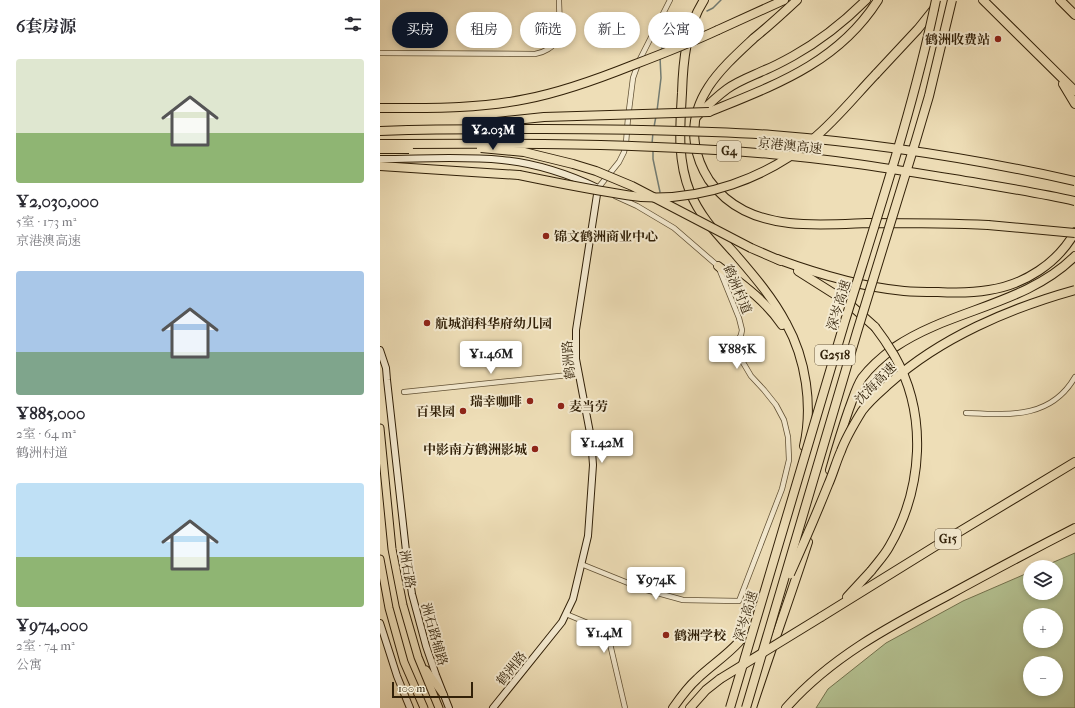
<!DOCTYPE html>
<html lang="zh">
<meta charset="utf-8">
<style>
:root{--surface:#fff;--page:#f2f2f3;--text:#2b2b33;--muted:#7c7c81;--accent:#111827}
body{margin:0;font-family:"IM FELL French Canon","Noto Serif SC",serif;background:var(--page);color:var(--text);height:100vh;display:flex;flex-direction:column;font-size:15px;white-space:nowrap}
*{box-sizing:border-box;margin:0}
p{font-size:13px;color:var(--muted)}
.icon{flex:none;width:22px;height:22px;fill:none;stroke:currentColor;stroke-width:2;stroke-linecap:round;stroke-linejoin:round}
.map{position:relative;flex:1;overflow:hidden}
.details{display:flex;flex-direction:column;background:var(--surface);width:380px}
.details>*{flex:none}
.hud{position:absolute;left:12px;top:12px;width:380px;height:36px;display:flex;gap:8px}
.tools{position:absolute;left:643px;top:560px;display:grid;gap:8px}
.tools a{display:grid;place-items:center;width:40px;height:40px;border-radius:50%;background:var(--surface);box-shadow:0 2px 6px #0003;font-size:20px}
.scale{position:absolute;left:12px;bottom:10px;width:81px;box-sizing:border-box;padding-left:4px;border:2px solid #312008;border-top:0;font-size:11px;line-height:14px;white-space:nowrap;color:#312008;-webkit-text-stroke:3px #f4ead0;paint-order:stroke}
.price{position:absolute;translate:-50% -34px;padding:0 9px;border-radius:4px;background:#fff;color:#222;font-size:13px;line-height:26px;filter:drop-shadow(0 1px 2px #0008)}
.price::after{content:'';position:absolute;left:50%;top:24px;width:12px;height:9px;margin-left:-6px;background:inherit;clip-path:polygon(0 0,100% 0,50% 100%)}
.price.active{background:var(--accent);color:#fff}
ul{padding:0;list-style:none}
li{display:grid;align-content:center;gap:8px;height:212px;padding:0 16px}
li span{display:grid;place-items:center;height:124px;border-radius:4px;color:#555}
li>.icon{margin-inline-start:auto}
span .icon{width:72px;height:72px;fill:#fffc;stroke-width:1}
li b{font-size:17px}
h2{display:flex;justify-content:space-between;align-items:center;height:48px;padding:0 16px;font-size:17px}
.tag{padding:0 14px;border-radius:18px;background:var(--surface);box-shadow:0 2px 6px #0003;font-size:14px;line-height:36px}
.tag.active{background:var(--accent);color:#fff}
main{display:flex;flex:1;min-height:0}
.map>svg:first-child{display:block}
.green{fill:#b4c292;stroke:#72714d;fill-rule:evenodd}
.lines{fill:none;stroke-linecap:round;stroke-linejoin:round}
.stream{stroke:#737c73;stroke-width:1.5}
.street-casing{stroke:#605034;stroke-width:6}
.secondary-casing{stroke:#312008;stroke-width:8}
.primary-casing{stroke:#312008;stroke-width:9}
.highway-casing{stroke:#312008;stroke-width:10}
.street{stroke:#f4ead0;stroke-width:4.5}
.secondary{stroke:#f4ead0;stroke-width:6}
.primary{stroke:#eedeb7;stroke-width:7}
.highway{stroke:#eedeb7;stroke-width:8}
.highway-bridge-casing{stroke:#312008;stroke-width:10;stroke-linecap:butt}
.highway-bridge{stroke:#eedeb7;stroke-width:8}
.poi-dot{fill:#8f2418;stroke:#f4ead0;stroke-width:1.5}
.labels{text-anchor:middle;stroke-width:4;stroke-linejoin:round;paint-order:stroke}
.shield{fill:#f4ead0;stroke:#6c5d44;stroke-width:1}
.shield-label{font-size:12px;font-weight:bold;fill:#312008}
.poi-label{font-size:13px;font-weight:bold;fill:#312008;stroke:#f4ead0;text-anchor:end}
.street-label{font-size:13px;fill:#312008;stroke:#f4ead0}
</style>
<main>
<section class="details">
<h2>6套房源<svg class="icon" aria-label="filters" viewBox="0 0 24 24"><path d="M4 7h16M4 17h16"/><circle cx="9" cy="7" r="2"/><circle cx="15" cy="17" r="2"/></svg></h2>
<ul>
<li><span style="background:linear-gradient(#dfe7d0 60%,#8fb573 0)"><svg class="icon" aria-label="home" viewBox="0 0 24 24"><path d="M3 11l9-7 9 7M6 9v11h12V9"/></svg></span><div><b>¥2,030,000</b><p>5室 · 173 m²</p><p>京港澳高速</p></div></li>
<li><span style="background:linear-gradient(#a9c7e8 65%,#7fa58c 0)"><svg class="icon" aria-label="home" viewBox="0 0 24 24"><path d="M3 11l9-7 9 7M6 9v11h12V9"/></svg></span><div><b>¥885,000</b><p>2室 · 64 m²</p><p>鹤洲村道</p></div></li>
<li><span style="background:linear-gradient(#bfe0f5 60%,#8fb573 0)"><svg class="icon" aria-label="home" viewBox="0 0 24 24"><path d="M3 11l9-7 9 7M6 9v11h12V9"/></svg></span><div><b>¥974,000</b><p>2室 · 74 m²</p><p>公寓</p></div></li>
</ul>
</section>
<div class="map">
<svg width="695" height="708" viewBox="0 0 695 708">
<rect width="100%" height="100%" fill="#eedeb7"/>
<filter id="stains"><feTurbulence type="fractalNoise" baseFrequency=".005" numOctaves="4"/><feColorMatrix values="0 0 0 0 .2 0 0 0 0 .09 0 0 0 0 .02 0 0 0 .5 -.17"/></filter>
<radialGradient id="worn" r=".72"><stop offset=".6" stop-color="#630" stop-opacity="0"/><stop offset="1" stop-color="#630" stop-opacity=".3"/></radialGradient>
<path class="green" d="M 695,553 L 695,708 L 436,708 L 448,689 L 506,643 L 583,601 L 650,572 L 650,593 L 676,593 L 676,567 L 662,567 ZM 650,615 L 676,615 L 676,641 L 650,641 ZM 650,663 L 676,663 L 676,689 L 650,689 Z"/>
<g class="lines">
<g class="stream">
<path d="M 327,11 L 333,8 L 341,0"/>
<path d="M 281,51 L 288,26 L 291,20"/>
<path d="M 277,111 L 281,78 L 280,57"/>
<path d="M 274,127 L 276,116"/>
<path d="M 272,144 L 273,132"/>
<path d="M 273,150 L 273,159 L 280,192"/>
</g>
<defs>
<g id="street">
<path d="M 0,53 L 155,54 C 163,53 174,47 178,39 C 181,29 179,10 179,0"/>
<path d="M 221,189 L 218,188 L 239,162 L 244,152 L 246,143 L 248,118 L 253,78 L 259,61 L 290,0"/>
<path d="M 24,392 L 199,374"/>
<path d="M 586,413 C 629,415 671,419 695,377"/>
<path d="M 201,564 L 263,589 L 303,600 L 359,601 L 402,489 L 409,460 L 408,437 L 404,420 L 396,405 L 384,390 L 371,376 L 358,354 L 353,342 L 358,340 L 361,335 L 362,330 L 359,318 L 338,266 L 294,228 L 257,206 L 235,196"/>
<path d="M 186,614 L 227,631 L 245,708"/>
</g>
<g id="secondary">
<path d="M 0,159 C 40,159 82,156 122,160 C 155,163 188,174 218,188 L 196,330 L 196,359 L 211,438 L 213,465 L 208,536 L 193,599 L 182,622 L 113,708"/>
<path d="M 0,350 L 6,368 L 7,380 L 27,560 L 32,594 L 46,646 L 56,675 L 69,708"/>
<path d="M 0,623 L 17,676 L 30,708"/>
</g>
<g id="primary">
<path d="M 0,428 L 12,549 L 23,605 L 38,657 L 59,708"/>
<path d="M 0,559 L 9,608 L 24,662 L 44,708"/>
<path d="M 46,670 L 63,694"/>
</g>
<g id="highway">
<path d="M 324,0 C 306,28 303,61 302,93 C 300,127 297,160 310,192 C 320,217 338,235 356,255 C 374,276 393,298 406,323 C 426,359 433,406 424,446"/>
<path d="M 417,0 C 403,13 389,26 374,38 C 343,67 308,97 315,144 C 317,157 322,169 329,180 C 349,208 376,219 409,223 C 435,226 462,224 487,223 C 528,223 568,223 608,225"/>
<path d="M 603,0 L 695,91"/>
<path d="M 680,0 L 695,15"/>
<path d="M 338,30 L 404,0"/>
<path d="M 496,74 L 538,29 L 554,9"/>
<path d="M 683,84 L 695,104"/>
<path d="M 329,112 C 395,85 458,63 498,0"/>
<path d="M 317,116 C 326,107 336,97 347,89 C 358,81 372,76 385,70 C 395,66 404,61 413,56 C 440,41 464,22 486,0"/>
<path d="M 0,131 L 28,130"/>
<path d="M 0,166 L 139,175"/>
<path d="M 371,248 L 401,261"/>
<path d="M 397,259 C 438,274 480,287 524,291 C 535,292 547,292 558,292 C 575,293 592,293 609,290 C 644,285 678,263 695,232"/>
<path d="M 338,266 C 362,284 385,300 402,325"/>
<path d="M 418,271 L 467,302 L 495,327"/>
<path d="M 450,470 C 456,449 462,429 469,409 C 473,399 476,387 482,378 C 491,366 503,356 515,347 C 571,309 646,305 695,256"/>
<path d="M 467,597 L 491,571"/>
<path d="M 441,617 L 554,547 L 695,462"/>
<path d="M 293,708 C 300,698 308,687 317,679 C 338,659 366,644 375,615"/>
<path d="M 310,708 L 326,690 L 340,679"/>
<path d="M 372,708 C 390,652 410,598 428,542"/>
<path d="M 406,708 C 450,658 508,627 567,596 C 609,573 652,550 695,528"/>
</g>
</defs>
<use href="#street" class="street-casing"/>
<use href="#secondary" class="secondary-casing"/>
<use href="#primary" class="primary-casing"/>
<use href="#highway" class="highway-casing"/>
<use href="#street" class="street"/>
<use href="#secondary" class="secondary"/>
<use href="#primary" class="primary"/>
<use href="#highway" class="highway"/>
<defs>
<g id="highway-bridge">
<path d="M 0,108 C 49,108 98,109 146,99 C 183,92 218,79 253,65 C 282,54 310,43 338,30"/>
<path d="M 89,125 L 164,117 L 329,112"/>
<path d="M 28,130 C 106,129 183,128 261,130 C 304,131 348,132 392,135 C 493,143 596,159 695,181"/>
<path d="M 0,144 C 130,143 260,143 390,154 C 451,159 513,169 574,179 C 615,186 655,192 695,201"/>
<path d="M 101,148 L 144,152 L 193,164 L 216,171 L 252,186 L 371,248"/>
<path d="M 0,149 L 29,149"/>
<path d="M 139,175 C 168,181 198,187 228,192 C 239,194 250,196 261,197 C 322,201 386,179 433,139 C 456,120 475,96 496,74"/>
<path d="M 608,225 L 695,233"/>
<path d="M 491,571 C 497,563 504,556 509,547 C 543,489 548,414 514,355 C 508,345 502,336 495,327"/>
<path d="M 410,574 C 423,545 436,515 448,485 C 453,474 456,462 461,451 C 466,437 474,424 482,411 C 489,401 500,392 510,383 C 560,338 630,308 695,290"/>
<path d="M 340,679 L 441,617"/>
<path d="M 350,708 C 389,580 425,452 464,324 C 497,217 533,110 556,0"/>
<path d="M 366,708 L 477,332 L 536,140 L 549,96 L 572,0"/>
</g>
</defs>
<use href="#highway-bridge" class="highway-bridge-casing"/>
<use href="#highway-bridge" class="highway-bridge"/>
</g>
<g class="poi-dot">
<circle cx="618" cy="39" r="4"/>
<circle cx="166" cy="236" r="4"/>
<circle cx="47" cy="323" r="4"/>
<circle cx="150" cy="401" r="4"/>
<circle cx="181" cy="406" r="4"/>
<circle cx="83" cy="411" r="4"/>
<circle cx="155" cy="449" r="4"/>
<circle cx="286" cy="635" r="4"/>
</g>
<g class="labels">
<g class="shield">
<rect x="337" y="141" width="24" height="20" rx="3"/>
<rect x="435" y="345" width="40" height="20" rx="3"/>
<rect x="555" y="529" width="26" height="20" rx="3"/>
</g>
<g class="shield-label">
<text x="349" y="155">G4</text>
<text x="455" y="359">G2518</text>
<text x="568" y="543">G15</text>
</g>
<g class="poi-label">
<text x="610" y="44">鹤洲收费站</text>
<text x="174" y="241" text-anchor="start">锦文鹤洲商业中心</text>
<text x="55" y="328" text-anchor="start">航城润科华府幼儿园</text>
<text x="142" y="406">瑞幸咖啡</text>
<text x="189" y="411" text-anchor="start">麦当劳</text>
<text x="75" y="416">百果园</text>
<text x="147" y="454">中影南方鹤洲影城</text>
<text x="294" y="640" text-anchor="start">鹤洲学校</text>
</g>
<g class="street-label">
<text transform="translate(410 145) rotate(6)" y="5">京港澳高速</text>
<text transform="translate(358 289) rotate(67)" y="5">鹤洲村道</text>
<text transform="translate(458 305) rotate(-73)" y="5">深岑高速</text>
<text transform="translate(188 360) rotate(-95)" y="5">鹤洲路</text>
<text transform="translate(495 383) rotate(-45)" y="5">沈海高速</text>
<text transform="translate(28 569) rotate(80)" y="5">洲石路</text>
<text transform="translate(365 616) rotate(-73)" y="5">深岑高速</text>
<text transform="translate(55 634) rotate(74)" y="5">洲石路辅路</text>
<text transform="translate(131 668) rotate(-51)" y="5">鹤洲路</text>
</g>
</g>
<rect width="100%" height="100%" filter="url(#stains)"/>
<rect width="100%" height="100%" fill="url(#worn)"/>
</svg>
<div class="tools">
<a><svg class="icon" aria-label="layers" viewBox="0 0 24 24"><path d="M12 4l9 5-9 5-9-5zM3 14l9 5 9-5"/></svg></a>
<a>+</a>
<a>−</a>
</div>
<div class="scale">100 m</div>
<b class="price active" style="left:113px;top:151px">¥2.03M</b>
<b class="price" style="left:357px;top:370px">¥885K</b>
<b class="price" style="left:111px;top:375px">¥1.46M</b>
<b class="price" style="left:222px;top:464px">¥1.42M</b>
<b class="price" style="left:276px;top:601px">¥974K</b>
<b class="price" style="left:224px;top:654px">¥1.4M</b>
<div class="hud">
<a class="tag active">买房</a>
<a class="tag">租房</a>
<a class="tag">筛选</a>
<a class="tag">新上</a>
<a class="tag">公寓</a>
</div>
</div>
</main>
